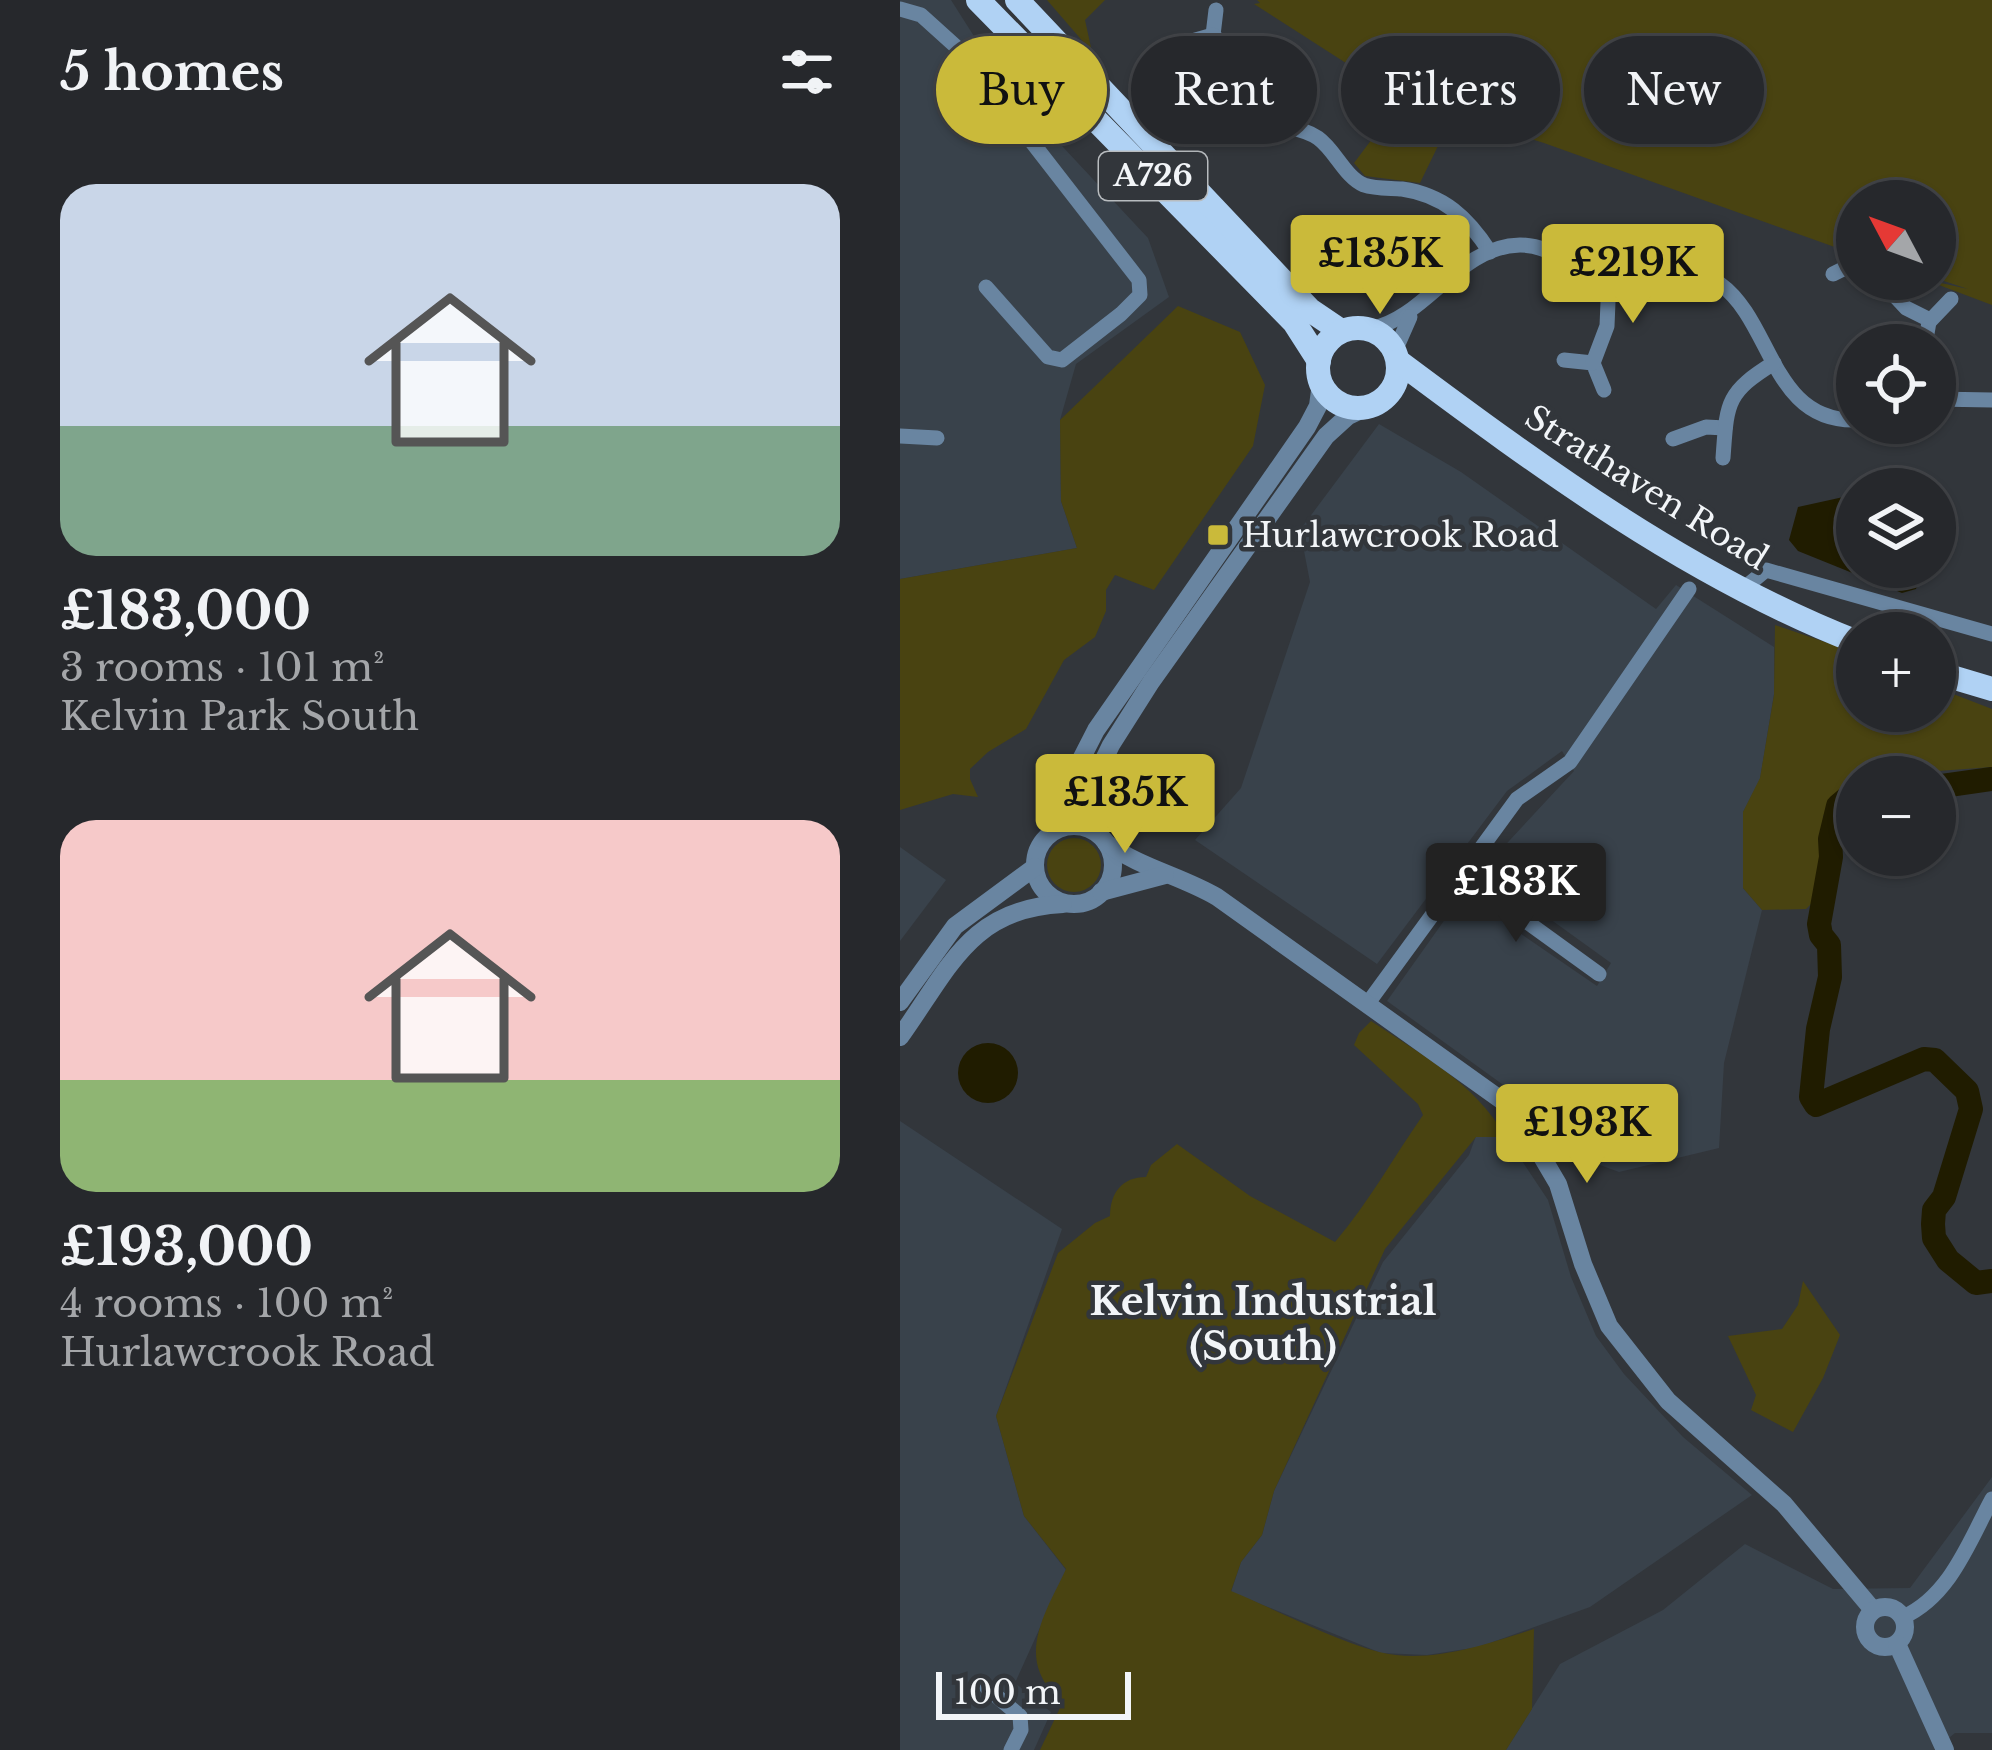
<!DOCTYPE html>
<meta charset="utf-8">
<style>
:root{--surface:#26282c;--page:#323438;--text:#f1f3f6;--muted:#a4a6a9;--line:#424448;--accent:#caba3a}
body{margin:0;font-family:"Libre Baskerville",serif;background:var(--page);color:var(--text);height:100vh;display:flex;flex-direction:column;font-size:45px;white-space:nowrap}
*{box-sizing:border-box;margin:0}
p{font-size:39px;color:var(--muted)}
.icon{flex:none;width:66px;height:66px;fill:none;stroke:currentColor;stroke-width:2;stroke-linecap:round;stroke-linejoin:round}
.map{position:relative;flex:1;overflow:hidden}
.panel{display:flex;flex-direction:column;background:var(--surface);width:900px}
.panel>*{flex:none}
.guide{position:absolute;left:36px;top:36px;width:876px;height:108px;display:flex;gap:24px}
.needle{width:78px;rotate:311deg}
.tools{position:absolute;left:936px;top:180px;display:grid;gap:24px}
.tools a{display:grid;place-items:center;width:120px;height:120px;border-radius:50%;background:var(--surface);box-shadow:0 3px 9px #0004,0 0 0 3px var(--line);font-size:60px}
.scale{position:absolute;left:36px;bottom:30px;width:195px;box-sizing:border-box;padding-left:12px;border:6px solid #f2f5f8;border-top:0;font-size:33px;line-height:42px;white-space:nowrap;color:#f2f5f8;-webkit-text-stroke:9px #32363b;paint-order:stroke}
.price{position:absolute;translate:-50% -102px;padding:0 27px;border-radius:12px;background:var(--accent);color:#111;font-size:39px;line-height:78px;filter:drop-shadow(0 3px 6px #0008)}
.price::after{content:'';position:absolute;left:50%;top:72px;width:36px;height:27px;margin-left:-18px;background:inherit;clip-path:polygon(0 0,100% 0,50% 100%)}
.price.active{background:#222;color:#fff}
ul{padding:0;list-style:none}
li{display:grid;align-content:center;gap:24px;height:636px;padding:0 60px}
li span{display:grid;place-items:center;height:372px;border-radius:36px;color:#555}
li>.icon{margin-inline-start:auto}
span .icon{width:216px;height:216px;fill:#fffc;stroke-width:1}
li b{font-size:51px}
h2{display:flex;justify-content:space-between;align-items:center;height:144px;padding:0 60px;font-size:51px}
.pill{padding:0 42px;border-radius:54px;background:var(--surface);box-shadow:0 3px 9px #0004,0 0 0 3px var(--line);font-size:42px;line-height:108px}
.pill.active{background:var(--accent);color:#111}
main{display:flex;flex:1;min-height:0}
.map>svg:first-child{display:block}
.built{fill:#39424b}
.green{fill:#494311}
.water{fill:#201c00}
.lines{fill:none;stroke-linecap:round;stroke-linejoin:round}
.river{stroke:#201c00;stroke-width:24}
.minor{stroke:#6985a1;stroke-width:15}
.tertiary{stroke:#6985a1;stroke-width:18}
.primary{stroke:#b0d2f4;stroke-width:24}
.poi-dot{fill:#caba3a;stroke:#32363b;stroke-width:4.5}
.labels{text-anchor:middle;stroke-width:9;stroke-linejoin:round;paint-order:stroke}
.shield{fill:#32363b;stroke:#b8bcbf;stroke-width:3}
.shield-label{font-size:30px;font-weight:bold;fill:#f2f5f8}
.street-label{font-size:33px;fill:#f2f5f8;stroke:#32363b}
.poi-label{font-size:33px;fill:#f2f5f8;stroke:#32363b;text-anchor:start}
.quarter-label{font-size:39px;font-weight:bold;fill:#f2f5f8;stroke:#32363b}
</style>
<main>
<section class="panel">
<h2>5 homes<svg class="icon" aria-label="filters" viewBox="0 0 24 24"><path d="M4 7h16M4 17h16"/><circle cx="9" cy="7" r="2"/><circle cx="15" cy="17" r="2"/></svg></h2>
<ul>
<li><span style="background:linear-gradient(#c9d6e8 65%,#7fa58c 0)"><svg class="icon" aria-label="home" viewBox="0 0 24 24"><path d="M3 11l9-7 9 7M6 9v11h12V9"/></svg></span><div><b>£183,000</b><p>3 rooms · 101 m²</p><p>Kelvin Park South</p></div></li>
<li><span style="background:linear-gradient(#f6c9c9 70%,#8fb573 0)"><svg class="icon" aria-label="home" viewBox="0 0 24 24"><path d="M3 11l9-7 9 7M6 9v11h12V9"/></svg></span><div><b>£193,000</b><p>4 rooms · 100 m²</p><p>Hurlawcrook Road</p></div></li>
</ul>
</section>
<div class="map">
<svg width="1092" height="1750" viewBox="0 0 1092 1750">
<rect width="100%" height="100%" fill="#32363b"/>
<g class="built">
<path d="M 0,0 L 51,0 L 105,85 L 248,238 L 269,297 L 176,364 L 160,420 L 161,501 L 177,548 L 0,579 Z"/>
<path d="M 479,424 L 561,472 L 756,609 L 776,585 L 874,647 L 874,694 L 860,779 L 843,812 L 843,888 L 862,910 L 824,1063 L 819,1148 L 719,1172 L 700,1165 L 620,1097 L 487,1001 L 563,894 L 697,986 L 711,963 L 582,870 L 674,771 L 662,751 L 607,791 L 477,964 L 295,840 L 341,788 L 410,582 L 400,530 Z"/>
<path d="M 0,847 L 46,880 L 0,941 Z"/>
<path d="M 0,1121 L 162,1229 L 96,1416 L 124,1516 L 166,1570 L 115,1683 L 151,1712 L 134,1750 L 0,1750 Z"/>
<path d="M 576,1136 L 606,1137 L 648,1200 L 671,1277 L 696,1336 L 724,1374 L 783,1437 L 852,1495 L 690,1607 L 579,1647 L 527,1655 L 481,1653 L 331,1592 L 341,1562 L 362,1535 L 374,1491 L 483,1262 L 569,1155 Z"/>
<path d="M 1092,1477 L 1092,1733 L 1055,1733 L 1034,1750 L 606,1750 L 660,1664 L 763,1610 L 845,1544 L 933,1589 L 1010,1588 Z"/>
</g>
<g class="green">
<path d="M 147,0 L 205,0 L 185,20 L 192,52 Z"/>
<path d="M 357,0 L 1092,0 L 1092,305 L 1023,279 L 1068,289 L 1035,278 L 1035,201 L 957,201 L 957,255 L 644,143 L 553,115 L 520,183 L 465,176 L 454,163 L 502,99 L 354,4 L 360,3 Z"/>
<path d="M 278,306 L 340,332 L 365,385 L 353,446 L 254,590 L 215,575 L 206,590 L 206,611 L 195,637 L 164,660 L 126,729 L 88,752 L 70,769 L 70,779 L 78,797 L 53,794 L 0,810 L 0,579 L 177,548 L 161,501 L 160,420 Z"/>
<path d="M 875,625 L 957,653 L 957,711 L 1035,711 L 1035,687 L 1092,709 L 1092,767 L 957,777 L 957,784 L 949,786 L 923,816 L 926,889 L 906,909 L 862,910 L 843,888 L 843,812 L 860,778 L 874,695 Z"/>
<circle cx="174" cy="865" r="27"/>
<path d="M 471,1021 C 522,1055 575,1083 606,1137 L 576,1137 L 485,1249 L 374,1491 L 362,1535 L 341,1562 L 331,1591 C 379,1611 429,1638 479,1652 C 529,1665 587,1644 634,1629 L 632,1709 L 606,1750 L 140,1750 L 160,1708 C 154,1696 145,1685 140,1673 C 126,1639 152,1600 166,1569 L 124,1516 L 96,1416 L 158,1253 L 195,1223 L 210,1216 C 210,1193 222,1177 246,1177 L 251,1165 L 277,1144 L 350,1196 L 435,1242 C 469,1202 493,1158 523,1115 L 518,1104 L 454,1045 L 459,1033 Z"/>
<path d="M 903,1281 L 940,1335 L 923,1378 L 893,1432 L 851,1410 L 856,1395 L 828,1336 L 882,1329 L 898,1305 Z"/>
</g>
<g class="water">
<path d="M 957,494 L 957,567 L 1023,567 L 1016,589 L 1002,593 L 898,551 L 889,540 L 898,507 Z"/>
<circle cx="88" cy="1073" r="30"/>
</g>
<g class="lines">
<g class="river">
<path d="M 1035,787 L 1092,779"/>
<path d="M 957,790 L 938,806 L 930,839 L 931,857 L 919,924 L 921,935 L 929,945 L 930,977 L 918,1029 L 911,1097 L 916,1105 L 1024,1059 L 1035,1060 L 1067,1091 L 1071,1109 L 1044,1197 L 1034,1210 L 1033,1224 L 1034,1238 L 1048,1260 L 1076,1283 L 1092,1281"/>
</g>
<g class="minor">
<path d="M 0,9 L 21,15 L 62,52 L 239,280 L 240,295 L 221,314 L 162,360 L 148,357 L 86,287"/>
<path d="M 313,35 L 316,10"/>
<path d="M 292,41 L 313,35 C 340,57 328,93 357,114 C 374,128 399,125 418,138 C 435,150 445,177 464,185 C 475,189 490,188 502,189 C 544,195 568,218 590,252"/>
<path d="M 933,274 L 945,268 L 957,270"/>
<path d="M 979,279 L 1006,308 L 1030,320"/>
<path d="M 470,329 C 527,318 558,246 620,245 C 652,245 669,268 696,277 C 714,282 733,269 750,265 C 769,260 804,272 820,284 C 873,322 871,423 957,420"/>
<path d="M 1025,345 L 1029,322 L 1051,299"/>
<path d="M 495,351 L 510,317"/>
<path d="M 664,360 L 693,363 L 704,390"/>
<path d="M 693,363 L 707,326 L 709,278"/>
<path d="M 1035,399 L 1092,400"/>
<path d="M 0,436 L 37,438"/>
<path d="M 773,439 L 806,427 L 825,428"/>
<path d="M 823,458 C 827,404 825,393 874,363"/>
<path d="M 843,589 L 866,570 L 1092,634"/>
<path d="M 562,875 L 699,974"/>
<path d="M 468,1003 L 617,799 L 670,762 L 789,589"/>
<path d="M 1003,1617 C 1050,1596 1069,1542 1092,1499"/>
<path d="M 87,1688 L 120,1716 L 121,1730 L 111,1750"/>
</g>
<g class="tertiary">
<circle cx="174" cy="865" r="39"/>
<path d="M 155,830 L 173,775 L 196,730 L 407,427 L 418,406 L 421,383"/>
<path d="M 196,832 L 186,803 L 189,790 L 211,745 L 251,682 L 426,436 L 448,416 L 469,406"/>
<path d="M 206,843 C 241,868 281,876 317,897 L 604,1102 L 621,1121 L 658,1184 L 683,1264 L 709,1326 L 768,1401 L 884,1504 L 973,1610"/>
<path d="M 201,892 L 265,875"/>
<path d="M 0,1002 L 55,926 L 135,867"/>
<path d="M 0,1037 C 49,969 70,908 163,904"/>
<circle cx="985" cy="1627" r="20"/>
<path d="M 997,1644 L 1045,1750"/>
</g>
<g class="primary">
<path d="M 78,0 L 394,322 L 419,361"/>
<path d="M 117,0 L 410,310 L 441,331"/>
<circle cx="458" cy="368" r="40"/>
<path d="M 498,361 C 640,467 790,577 957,642"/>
<path d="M 1035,672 L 1092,689"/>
</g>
</g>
<rect class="poi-dot" x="306" y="523" width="24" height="24" rx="6"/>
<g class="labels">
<rect class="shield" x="199" y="152" width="108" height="48" rx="9"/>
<g class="shield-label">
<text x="253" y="186">A726</text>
</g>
<g class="street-label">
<text transform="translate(747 487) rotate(32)" y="12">Strathaven Road</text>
</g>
<g class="poi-label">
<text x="342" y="547">Hurlawcrook Road</text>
</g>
<g class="quarter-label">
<text x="363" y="1315">Kelvin Industrial<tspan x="363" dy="45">(South)</tspan></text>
</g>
</g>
</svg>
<div class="tools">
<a><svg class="needle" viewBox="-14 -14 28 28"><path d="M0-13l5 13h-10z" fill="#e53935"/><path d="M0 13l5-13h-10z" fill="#a4a6a9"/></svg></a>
<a><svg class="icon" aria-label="locate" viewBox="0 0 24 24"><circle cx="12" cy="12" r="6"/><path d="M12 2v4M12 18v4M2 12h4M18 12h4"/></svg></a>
<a><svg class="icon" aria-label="layers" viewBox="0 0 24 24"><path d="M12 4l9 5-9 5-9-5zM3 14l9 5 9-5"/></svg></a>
<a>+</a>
<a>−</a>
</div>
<div class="scale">100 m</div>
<b class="price" style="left:480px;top:317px">£135K</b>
<b class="price" style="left:733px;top:326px">£219K</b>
<b class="price" style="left:225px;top:856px">£135K</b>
<b class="price active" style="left:616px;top:945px">£183K</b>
<b class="price" style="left:687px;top:1186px">£193K</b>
<div class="guide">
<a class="pill active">Buy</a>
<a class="pill">Rent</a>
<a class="pill">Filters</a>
<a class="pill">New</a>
</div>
</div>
</main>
